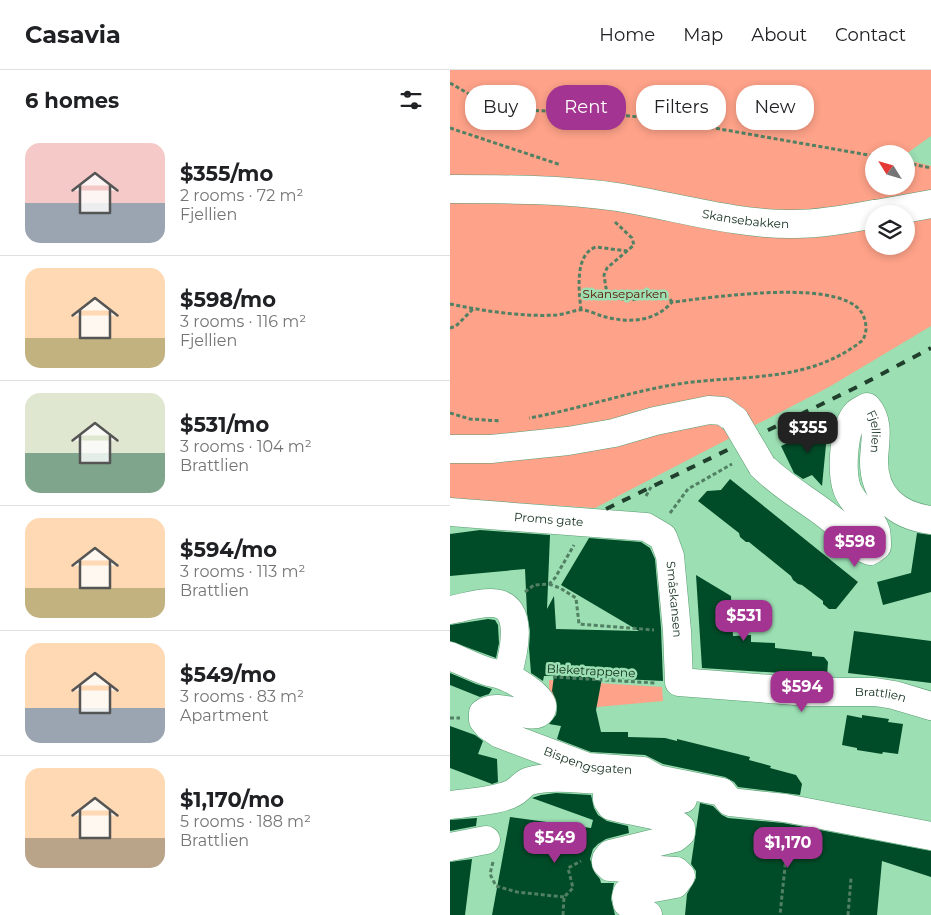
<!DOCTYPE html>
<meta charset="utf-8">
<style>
:root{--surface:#fff;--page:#f2f2f2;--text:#202124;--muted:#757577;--line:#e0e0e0;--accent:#a43491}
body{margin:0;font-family:Montserrat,sans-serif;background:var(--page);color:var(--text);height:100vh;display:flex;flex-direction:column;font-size:19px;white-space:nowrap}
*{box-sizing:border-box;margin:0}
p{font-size:16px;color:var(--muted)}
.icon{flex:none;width:28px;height:28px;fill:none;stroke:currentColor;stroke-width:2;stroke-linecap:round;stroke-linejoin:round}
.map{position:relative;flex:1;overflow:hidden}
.drawer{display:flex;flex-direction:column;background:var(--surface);width:450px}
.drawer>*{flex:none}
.guide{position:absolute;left:15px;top:15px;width:390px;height:45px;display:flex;gap:10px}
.needle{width:32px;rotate:307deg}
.fabs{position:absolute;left:415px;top:75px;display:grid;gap:10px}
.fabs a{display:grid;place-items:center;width:50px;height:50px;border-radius:50%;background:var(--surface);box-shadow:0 2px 8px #0003;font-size:25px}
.price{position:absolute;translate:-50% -42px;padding:0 11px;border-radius:10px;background:var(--accent);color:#fff;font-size:16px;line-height:32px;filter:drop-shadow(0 1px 2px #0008)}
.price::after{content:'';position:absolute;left:50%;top:30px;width:15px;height:11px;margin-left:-8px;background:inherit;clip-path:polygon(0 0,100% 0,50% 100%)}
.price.on{background:#222;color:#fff}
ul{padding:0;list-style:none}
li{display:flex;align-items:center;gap:15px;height:125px;padding:0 25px}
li+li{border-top:1px solid var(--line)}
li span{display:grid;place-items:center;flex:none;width:140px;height:100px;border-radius:15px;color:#555}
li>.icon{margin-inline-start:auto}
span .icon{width:60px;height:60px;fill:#fffc;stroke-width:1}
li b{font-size:21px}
h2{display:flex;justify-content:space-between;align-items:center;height:60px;padding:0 25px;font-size:21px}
.tag{padding:0 18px;border-radius:20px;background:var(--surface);box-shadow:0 2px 8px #0003;font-size:18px;line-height:45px}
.tag.on{background:var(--accent);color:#fff}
header{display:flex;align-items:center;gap:30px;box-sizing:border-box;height:70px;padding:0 25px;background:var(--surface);border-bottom:1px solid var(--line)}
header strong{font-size:24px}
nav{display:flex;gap:28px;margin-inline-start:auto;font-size:18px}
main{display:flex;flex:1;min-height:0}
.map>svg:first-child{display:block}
.green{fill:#fea289;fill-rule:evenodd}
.building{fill:#004b28}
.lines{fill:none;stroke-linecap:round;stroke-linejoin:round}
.minor-casing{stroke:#5b9c73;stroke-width:29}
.path{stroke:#518062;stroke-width:3;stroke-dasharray:4 2.5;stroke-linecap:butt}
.minor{stroke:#fff;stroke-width:28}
.rail{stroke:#20402d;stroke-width:4;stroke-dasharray:9 9;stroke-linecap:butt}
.minor-bridge-casing{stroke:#5b9c73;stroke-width:29;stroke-linecap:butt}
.minor-bridge{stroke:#fff;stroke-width:28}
.labels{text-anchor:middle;stroke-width:5;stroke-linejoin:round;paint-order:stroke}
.street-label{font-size:12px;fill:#112d1c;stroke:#9cdfb3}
.park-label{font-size:12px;fill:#5b1200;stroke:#9cdfb3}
</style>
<header>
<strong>Casavia</strong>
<nav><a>Home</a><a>Map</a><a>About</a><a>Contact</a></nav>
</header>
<main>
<section class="drawer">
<h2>6 homes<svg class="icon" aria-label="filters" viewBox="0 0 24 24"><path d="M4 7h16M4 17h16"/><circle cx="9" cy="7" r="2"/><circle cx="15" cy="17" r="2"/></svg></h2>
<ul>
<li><span style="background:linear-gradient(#f6c9c9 60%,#9aa5b1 0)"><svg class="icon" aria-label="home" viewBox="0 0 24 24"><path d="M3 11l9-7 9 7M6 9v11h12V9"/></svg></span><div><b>$355/mo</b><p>2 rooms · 72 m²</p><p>Fjellien</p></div></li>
<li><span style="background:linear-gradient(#ffd9b3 70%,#c2b280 0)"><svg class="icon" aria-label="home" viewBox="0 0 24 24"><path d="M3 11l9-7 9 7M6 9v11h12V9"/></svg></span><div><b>$598/mo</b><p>3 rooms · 116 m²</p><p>Fjellien</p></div></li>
<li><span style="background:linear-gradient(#dfe7d0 60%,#7fa58c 0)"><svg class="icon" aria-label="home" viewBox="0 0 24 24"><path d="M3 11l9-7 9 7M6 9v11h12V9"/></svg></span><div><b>$531/mo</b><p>3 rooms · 104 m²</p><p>Brattlien</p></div></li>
<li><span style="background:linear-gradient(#ffd9b3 70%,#c2b280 0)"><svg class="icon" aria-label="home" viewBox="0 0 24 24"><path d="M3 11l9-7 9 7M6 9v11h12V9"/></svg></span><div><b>$594/mo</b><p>3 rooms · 113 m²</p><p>Brattlien</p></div></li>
<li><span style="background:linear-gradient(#ffd9b3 65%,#9aa5b1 0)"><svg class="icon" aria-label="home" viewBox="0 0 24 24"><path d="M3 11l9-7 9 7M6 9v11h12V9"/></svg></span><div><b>$549/mo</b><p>3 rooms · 83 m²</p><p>Apartment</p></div></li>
<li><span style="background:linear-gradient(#ffd9b3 70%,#b9a48a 0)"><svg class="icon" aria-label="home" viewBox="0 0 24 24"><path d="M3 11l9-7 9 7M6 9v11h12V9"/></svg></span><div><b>$1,170/mo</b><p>5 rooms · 188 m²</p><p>Brattlien</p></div></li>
</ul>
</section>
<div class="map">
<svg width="481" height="845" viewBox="0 0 481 845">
<rect width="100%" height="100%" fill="#9cdfb3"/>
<g class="green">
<path d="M 0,0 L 481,0 L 481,66 L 456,84 L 424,84 L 424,116 L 456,116 L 456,90 L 481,96 L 481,256 L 379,317 L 145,438 L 0,429 ZM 424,144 L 456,144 L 456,176 L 424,176 Z"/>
<path d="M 99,610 L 212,617 L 213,631 L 147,637 L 126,632 L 100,631 L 99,630 Z"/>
</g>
<g class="building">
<path d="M 378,354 L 372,416 L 362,405 L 353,409 L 344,403 L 331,376 Z"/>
<path d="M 280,409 L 408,512 L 386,539 L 379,539 L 373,534 L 373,531 L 352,515 L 348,514 L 343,510 L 341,506 L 299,472 L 296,472 L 290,467 L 289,463 L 248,431 L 257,421 L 271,420 Z"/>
<path d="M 30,460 L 100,465 L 97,539 L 104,526 L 106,559 L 189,561 L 111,515 L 139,468 L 191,472 L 200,478 L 205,489 L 211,558 L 213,611 L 152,608 L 146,640 L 151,662 L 178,662 L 178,667 L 215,668 L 227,671 L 227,669 L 300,687 L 299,690 L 321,696 L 320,698 L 346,705 L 352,714 L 350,725 L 288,717 L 284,712 L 275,707 L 213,694 L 195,685 L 141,682 L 107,669 L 111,656 L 99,654 L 106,645 L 107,639 L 106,630 L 102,621 L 104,606 L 94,606 L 93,611 L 81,603 L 79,578 L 80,561 L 77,543 L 75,499 L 0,506 L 0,464 Z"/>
<path d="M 467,463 L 481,465 L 481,522 L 433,535 L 427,512 L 461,503 Z"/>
<path d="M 246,505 L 281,526 L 283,566 L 301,565 L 301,572 L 325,573 L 325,578 L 362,582 L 362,586 L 374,587 L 378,592 L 377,606 L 252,598 Z"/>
<path d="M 38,549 L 45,550 L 48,555 L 49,573 L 46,588 L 0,571 L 0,555 Z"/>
<path d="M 404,561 L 481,571 L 481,613 L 398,603 Z"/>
<path d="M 0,603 L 26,614 L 42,619 L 39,624 L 30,627 L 0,615 Z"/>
<path d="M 397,645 L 412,648 L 412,645 L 439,649 L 438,652 L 453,654 L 448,684 L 433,682 L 432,684 L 407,680 L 407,678 L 392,675 Z"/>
<path d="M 0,656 L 25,665 L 33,671 L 28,684 L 47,689 L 48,712 L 42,714 L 0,698 Z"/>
<path d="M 106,723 L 141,725 L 144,738 L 148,745 L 157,751 L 178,756 L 179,763 L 156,769 L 148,774 L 143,779 L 140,789 L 145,803 L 150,809 L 151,813 L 164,813 L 161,829 L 165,845 L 42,845 L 60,747 L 141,758 L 143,750 L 82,728 L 91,725 Z"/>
<path d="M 250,733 L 263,736 L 272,745 L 278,748 L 333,753 L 481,781 L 481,807 L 432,791 L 427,845 L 235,845 L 237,824 L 246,808 L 246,801 L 241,794 Z"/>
<path d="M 27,748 L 26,756 L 0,761 L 0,750 Z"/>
<path d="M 22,789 L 15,845 L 0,845 L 0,792 Z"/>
</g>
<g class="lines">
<defs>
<g id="minor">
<path id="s1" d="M 0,119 C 56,119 112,119 167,127 C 224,136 287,155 344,154 C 371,154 398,149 424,144"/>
<path d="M 426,144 L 481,134"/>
<path d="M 0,379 L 41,379 L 118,371 L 164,363 L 205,351 L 259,340 L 273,341 L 285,350"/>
<path id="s2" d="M 312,396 C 335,419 360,431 384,451 C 396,461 404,475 420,481 L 427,476 C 427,472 427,465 426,461 C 422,448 403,435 397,419 C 391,401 393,357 407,343 C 409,341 414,339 417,337 C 430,352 425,370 424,389 C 423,426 447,446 481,450"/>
<path id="s3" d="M 0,442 L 196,457 L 213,467 L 220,486 L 227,561 L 229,612 L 359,622 L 425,622 L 444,625 L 481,636"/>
<path d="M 0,540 C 13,538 29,532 42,533 C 77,534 63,586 57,607"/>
<path id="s4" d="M 0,586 C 12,591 24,597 36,601 C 41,603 46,603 51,605 C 61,608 99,628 91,641 C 83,653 48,630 33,643 L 33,650 L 38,656 L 50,664 L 138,697 L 193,701 L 207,709 L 272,722 L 280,732 L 335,738 L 481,766"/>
<path d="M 0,735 C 17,733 46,731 61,724 C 69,721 72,713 80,711 C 102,705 128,709 150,710"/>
<path d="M 0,777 L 36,770"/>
<path d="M 198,845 L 177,833 L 176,827 L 177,823 L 225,814 L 231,806 L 226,801 L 160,797 L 156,793 L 156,789 L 160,784 L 225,768 L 231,763 L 231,758 C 217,744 181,742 161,736 L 157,730 L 157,725 L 165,721 L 233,729"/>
</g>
</defs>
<use href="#minor" class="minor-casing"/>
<g class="path">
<path d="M 0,13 C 19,24 36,35 58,39 L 170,45 L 224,51 L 424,86"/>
<path d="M 0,58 L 111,95"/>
<path d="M 456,93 L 481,98"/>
<path d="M 165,152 L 182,168 L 184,175 L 157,198 L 154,205 L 156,218 L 162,224 L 172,229 L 181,230 L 207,225 L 219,228 L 222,232"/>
<path d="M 0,234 C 34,241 72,247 107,245 C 115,244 122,241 129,240 C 136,239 145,244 152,246 C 177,253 204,253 222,232 C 256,229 407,203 415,251 C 417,258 416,263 413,270 C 358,314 294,304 228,314 C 178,322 129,339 79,348"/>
<path d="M 131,240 C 129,222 124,184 146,177 L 177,181"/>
<path d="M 0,258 L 6,256 L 23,239"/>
<path d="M 0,343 L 20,349 L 51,351"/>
<path d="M 196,426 L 201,417"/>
<path d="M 220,443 L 238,419 L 282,394"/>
<path d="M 99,514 L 110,518 L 126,528 L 129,554 L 204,560"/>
<path d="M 75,522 L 84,515 L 99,514 L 105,508 L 124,475"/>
<path d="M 103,607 L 206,613"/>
<path d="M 0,648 L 10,648"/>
<path d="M 321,776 L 337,777 L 330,845"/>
<path d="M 43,792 L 40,804 L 46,816 L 67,822 L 114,827"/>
<path d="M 113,845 L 114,827 L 123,818 L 118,798 L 131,791"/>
<path d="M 398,845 L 401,808"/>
</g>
<use href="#minor" class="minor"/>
<path class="rail" d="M 156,439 L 409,316 L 481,278"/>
<defs>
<path id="minor-bridge" d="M 285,350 L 312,396"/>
</defs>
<use href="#minor-bridge" class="minor-bridge-casing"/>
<use href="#minor-bridge" class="minor-bridge"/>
</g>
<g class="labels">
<g class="street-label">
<text dy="4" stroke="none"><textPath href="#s1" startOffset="298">Skansebakken</textPath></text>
<text dy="4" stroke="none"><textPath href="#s2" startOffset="330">Fjellien</textPath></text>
<text dy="4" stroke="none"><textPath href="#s3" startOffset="99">Proms gate</textPath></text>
<text dy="4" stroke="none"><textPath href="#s3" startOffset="280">Småskansen</textPath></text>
<text transform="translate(141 601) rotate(3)" y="4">Bleketrappene</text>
<text dy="4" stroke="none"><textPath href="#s3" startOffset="565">Brattlien</textPath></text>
<text dy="4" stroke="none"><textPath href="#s4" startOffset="295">Bispengsgaten</textPath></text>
</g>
<g class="park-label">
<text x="175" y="228">Skanseparken</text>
</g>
</g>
</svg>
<div class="fabs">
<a><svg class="needle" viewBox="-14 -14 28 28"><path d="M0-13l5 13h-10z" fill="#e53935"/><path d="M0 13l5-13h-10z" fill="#757577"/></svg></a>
<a><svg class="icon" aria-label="layers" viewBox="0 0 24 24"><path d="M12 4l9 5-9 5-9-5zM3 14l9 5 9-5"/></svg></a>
</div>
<b class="price on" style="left:358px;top:384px">$355</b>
<b class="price" style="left:405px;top:498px">$598</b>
<b class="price" style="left:294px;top:572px">$531</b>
<b class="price" style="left:352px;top:643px">$594</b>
<b class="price" style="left:105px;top:794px">$549</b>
<b class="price" style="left:338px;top:799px">$1,170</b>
<div class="guide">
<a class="tag">Buy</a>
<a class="tag on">Rent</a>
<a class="tag">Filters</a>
<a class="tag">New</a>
</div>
</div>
</main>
